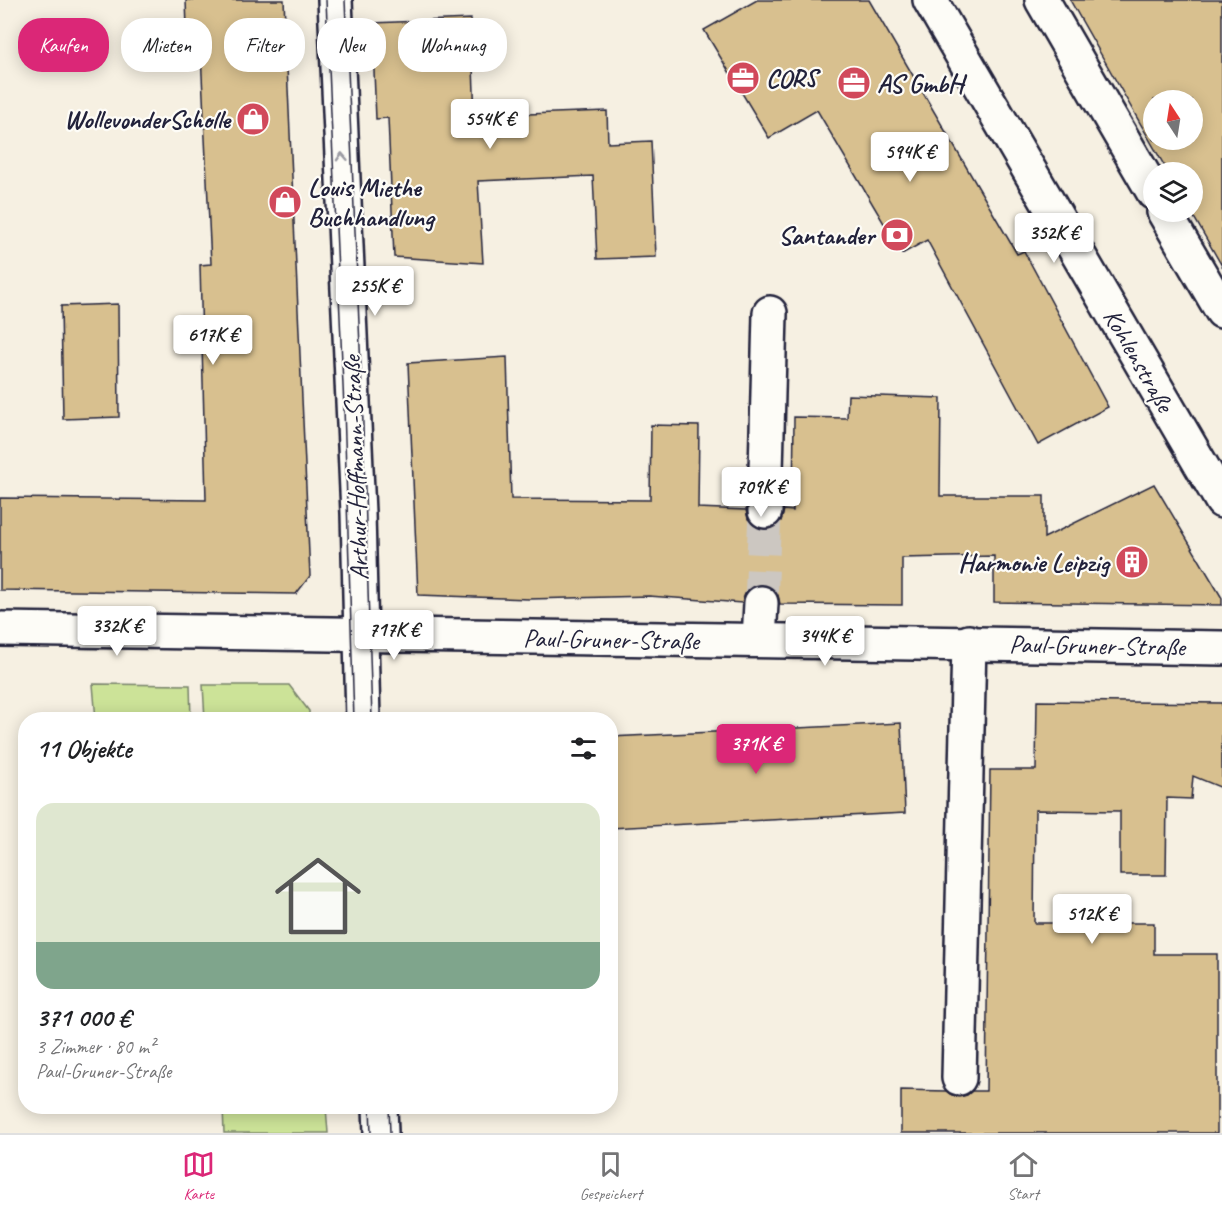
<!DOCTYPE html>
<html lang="de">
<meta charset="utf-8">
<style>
:root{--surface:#fff;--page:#f6f6f6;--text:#202124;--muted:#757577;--line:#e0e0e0;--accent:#db2777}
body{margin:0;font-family:Caveat,sans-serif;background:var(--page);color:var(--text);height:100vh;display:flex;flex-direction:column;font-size:22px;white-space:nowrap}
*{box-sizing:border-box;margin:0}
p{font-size:20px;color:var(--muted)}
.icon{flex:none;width:33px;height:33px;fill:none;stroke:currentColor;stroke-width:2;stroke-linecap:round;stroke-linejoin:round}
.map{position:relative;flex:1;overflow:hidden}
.sheet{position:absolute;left:18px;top:712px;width:600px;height:402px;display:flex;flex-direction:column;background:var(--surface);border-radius:24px;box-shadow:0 3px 15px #0003}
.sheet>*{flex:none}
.banner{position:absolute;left:18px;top:18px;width:600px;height:54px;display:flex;gap:12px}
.needle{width:39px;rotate:348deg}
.controls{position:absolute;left:1143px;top:90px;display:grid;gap:12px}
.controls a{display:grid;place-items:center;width:60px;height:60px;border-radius:50%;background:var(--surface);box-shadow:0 3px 15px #0003;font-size:30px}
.price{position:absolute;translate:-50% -51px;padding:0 14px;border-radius:6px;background:#fff;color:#222;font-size:20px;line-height:39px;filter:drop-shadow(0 2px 3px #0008)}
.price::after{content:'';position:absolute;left:50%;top:36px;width:18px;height:14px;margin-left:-9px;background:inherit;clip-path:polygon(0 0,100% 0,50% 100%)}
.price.selected{background:var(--accent);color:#fff}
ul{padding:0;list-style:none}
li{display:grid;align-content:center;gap:12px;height:318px;padding:0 18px}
li span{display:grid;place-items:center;height:186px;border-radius:18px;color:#555}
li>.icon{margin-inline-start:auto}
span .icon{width:108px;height:108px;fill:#fffc;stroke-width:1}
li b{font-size:26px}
h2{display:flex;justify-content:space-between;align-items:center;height:72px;padding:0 18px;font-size:26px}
.tag{padding:0 21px;border-radius:24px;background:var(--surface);box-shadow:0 3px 15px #0003;font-size:21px;line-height:54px}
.tag.selected{background:var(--accent);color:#fff}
.tabs{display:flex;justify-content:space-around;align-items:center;height:84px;border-top:2px solid var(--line);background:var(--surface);font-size:16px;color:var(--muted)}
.tabs a{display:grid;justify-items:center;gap:3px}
.tabs .selected{color:var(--accent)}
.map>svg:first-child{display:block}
.green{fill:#cce398;stroke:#77826a;stroke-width:1.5}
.building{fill:#d8c08f;stroke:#22223b;stroke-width:1.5;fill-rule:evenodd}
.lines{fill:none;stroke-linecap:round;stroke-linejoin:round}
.minor-tunnel{stroke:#ccc7c1;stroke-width:33;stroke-dasharray:33 16;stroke-linecap:butt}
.minor-casing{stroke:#22223b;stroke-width:38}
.minor{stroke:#fdfcf7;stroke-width:33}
.tram{stroke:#22223b;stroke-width:1.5}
.oneway{stroke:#9a9aa2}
.labels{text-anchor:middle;stroke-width:4.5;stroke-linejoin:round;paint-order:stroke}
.poi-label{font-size:26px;font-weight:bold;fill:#22223b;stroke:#fdfcf7;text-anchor:start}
.street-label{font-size:26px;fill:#22223b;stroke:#fdfcf7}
</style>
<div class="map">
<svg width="1222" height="1133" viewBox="0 0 1222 1133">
<rect width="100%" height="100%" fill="#f6f0e2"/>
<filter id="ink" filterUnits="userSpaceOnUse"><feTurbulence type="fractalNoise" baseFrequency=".0167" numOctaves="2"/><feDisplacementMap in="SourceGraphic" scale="12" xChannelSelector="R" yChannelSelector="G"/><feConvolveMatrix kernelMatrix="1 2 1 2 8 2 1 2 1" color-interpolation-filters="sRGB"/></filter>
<g filter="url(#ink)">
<g class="green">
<path d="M 93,684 L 190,685 L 191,720 L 96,720 Z"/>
<path d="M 203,685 L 289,685 L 309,711 L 309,720 L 205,720 Z"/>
<path d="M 223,1107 L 326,1107 L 328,1133 L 224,1133 Z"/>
</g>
<g class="building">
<path d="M 186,0 L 284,0 L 310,576 L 296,594 L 0,590 L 0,498 L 206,500 L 200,265 L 211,264 L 201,54 L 188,55 Z"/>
<path d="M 757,0 L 869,0 L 1017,254 L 1024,251 L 1108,407 L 1038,445 L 927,240 L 902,254 L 817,110 L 769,138 L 704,30 Z"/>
<path d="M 1070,0 L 1222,0 L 1222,266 L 1191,212 L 1192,212 L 1192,172 L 1168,172 ZM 1154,100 L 1192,100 L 1192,140 L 1154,140 Z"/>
<path d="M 471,19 L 475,116 L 607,111 L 608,143 L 651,141 L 656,257 L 597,259 L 593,176 L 478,181 L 483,263 L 394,257 L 388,118 L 376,119 L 372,23 Z"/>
<path d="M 118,304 L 119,417 L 63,419 L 61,306 Z"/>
<path d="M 507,357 L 511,499 L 650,500 L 651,425 L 699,426 L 698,508 L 746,510 L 748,519 L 755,527 L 765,530 L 773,528 L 781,521 L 784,510 L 793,511 L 794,417 L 847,418 L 848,395 L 941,398 L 940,496 L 1044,496 L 1044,538 L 1154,484 L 1222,598 L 1222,605 L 994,602 L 994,556 L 902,558 L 902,605 L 780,604 L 778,595 L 772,588 L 761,584 L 752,587 L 746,592 L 742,603 L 649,596 L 529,599 L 418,595 L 408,363 Z"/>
<path d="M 1037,701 L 1222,703 L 1222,788 L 1193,776 L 1191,799 L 1167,798 L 1166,875 L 1120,875 L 1120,811 L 1035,810 L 1034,923 L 1154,923 L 1154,954 L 1217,954 L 1217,1133 L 901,1133 L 901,1090 L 946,1091 L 950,1094 L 959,1097 L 967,1095 L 972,1091 L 986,1091 L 990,770 L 1036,770 Z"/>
<path d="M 901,723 L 905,813 L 610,828 L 610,737 Z"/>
</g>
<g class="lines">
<path class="minor-tunnel" d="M 761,603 L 765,511"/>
<defs>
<g id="minor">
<path d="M 335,0 L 358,513 L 363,720"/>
<path d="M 930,0 L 1222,501"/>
<path d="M 1042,0 L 1154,193"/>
<path d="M 1164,212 L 1222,311"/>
<path d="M 765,511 L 770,313"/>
<path d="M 0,629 C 407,637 815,639 1222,648"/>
<path d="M 759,640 L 761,603"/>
<path d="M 959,1078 L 969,642"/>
<path d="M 380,1107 L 381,1133"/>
</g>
</defs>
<use href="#minor" class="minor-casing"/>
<use href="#minor" class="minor"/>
<g class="tram">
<path d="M 326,0 L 344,408 L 354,720"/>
<path d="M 345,0 L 362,393 L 372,720"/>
<path d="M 370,1107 L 371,1133"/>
<path d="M 389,1107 L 390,1133"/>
</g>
</g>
<defs><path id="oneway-chevron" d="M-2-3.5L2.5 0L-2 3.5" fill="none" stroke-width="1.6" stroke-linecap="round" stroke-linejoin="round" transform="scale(1.5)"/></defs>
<use class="oneway" href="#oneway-chevron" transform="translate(342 157) rotate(-93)"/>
</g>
<defs>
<symbol id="office-disc" viewBox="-11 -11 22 22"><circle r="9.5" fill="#d1495b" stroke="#fdfcf7"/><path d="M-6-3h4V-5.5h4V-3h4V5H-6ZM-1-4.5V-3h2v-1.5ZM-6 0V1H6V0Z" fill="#fff"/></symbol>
<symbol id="shop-disc" viewBox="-11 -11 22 22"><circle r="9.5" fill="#d1495b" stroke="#fdfcf7"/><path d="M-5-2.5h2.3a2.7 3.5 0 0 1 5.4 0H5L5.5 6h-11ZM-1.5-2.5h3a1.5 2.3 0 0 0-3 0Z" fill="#fff"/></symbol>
<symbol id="bank-disc" viewBox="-11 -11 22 22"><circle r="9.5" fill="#d1495b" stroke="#fdfcf7"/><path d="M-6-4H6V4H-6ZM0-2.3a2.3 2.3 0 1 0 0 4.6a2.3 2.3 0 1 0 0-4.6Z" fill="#fff"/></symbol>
<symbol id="building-disc" viewBox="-11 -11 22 22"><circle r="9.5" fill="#d1495b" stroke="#fdfcf7"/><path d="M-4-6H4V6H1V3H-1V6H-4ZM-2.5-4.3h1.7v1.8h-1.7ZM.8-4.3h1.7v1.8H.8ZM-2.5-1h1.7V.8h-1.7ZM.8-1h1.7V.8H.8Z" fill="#fff"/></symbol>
</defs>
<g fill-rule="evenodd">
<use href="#office-disc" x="724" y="59" width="38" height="38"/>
<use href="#office-disc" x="835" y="64" width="38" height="38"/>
<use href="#shop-disc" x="234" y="100" width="38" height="38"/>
<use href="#shop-disc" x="266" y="183" width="38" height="38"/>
<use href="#bank-disc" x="878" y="216" width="38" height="38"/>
<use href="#building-disc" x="1113" y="543" width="38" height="38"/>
</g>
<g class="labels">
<g class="poi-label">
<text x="766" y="87">CORS</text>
<text x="877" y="92">AS GmbH</text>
<text x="230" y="128" text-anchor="end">WollevonderScholle</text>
<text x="308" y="196">Louis Miethe<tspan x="308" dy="30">Buchhandlung</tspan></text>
<text x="874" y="244" text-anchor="end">Santander</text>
<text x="1109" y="571" text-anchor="end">Harmonie Leipzig</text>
</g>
<g class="street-label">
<text transform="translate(1139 360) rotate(60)" y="9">Kohlenstraße</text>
<text transform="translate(355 468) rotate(-92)" y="9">Arthur-Hoffmann-Straße</text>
<text transform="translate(611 639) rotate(1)" y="9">Paul-Gruner-Straße</text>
<text transform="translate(1097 645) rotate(1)" y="9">Paul-Gruner-Straße</text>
</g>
</g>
</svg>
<div class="controls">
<a><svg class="needle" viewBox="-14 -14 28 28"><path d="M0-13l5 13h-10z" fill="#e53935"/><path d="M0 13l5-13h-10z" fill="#757577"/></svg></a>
<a><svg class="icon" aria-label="layers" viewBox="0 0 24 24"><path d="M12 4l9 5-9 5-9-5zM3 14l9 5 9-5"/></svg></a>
</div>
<b class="price" style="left:490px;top:150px">554K €</b>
<b class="price" style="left:910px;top:183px">594K €</b>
<b class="price" style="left:1054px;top:264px">352K €</b>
<b class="price" style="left:375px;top:317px">255K €</b>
<b class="price" style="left:213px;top:366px">617K €</b>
<b class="price" style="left:761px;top:518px">709K €</b>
<b class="price" style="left:117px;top:657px">332K €</b>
<b class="price" style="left:394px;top:661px">717K €</b>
<b class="price" style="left:825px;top:667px">344K €</b>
<b class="price selected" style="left:756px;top:775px">371K €</b>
<b class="price" style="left:1092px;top:945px">512K €</b>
<div class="banner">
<a class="tag selected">Kaufen</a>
<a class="tag">Mieten</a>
<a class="tag">Filter</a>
<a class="tag">Neu</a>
<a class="tag">Wohnung</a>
</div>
<section class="sheet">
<h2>11 Objekte<svg class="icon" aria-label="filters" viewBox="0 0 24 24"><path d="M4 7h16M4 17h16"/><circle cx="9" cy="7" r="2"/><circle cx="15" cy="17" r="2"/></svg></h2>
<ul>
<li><span style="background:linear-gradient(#dfe7d0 75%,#7fa58c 0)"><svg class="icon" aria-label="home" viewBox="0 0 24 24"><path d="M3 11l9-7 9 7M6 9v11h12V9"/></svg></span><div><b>371 000 €</b><p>3 Zimmer · 80 m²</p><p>Paul-Gruner-Straße</p></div></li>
</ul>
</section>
</div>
<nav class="tabs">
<a class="selected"><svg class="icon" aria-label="map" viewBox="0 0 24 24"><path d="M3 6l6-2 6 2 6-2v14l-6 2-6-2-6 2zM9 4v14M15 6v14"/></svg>Karte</a>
<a><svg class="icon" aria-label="saved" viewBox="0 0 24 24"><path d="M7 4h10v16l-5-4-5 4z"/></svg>Gespeichert</a>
<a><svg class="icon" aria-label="home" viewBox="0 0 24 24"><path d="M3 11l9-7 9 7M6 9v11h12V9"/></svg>Start</a>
</nav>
